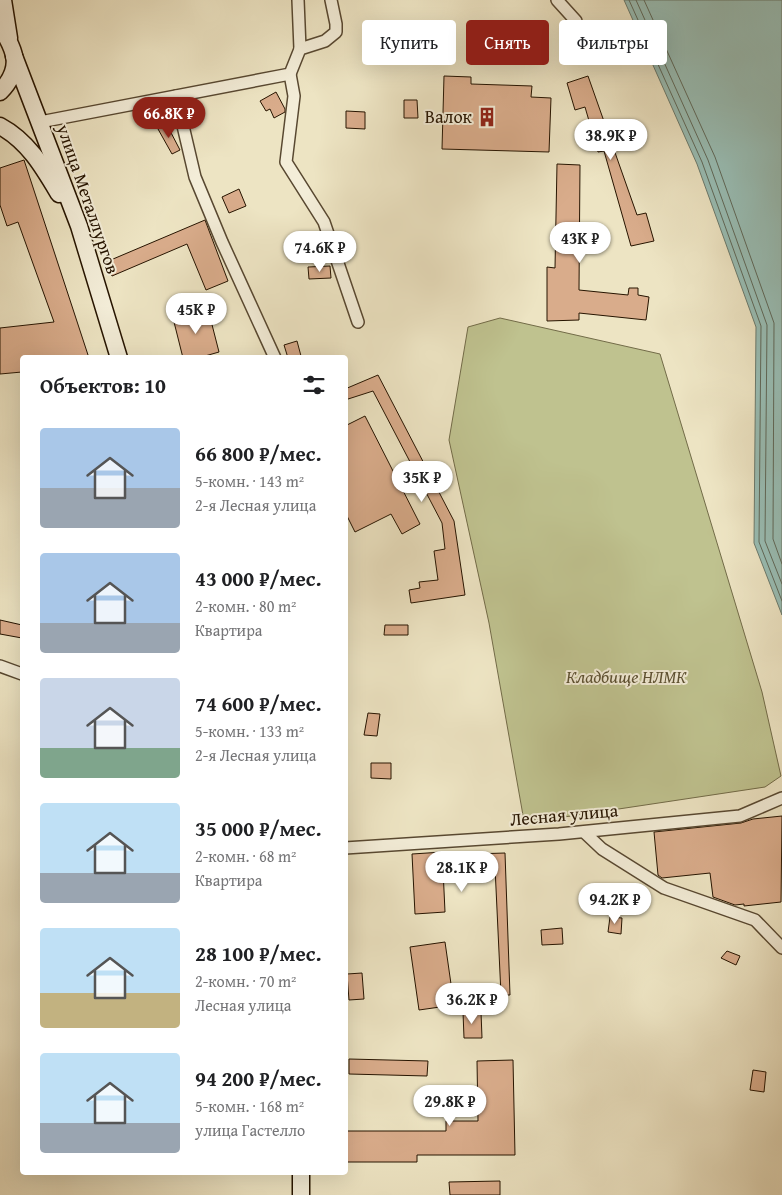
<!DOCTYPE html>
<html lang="ru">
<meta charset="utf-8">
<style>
:root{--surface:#fff;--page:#f6f6f6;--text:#202124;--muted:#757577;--accent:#8f2418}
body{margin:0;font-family:"Gentium Book Plus",serif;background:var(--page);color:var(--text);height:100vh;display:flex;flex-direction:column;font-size:19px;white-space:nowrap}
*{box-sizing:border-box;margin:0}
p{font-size:16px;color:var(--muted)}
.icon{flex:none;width:28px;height:28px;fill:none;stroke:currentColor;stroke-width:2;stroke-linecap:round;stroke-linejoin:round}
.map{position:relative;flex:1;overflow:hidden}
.details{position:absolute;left:20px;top:355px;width:328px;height:820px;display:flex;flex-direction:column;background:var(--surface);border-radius:5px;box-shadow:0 5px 20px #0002}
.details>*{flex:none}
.hud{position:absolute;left:362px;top:20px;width:344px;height:45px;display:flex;gap:10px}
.price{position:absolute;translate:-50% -42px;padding:0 11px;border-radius:18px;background:#fff;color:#222;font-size:16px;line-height:32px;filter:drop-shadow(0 1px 2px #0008)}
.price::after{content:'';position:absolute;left:50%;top:30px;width:15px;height:11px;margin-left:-8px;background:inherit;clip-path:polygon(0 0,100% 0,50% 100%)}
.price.active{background:var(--accent);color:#fff}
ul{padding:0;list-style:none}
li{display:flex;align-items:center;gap:15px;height:125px;padding:0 20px}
li span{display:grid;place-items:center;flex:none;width:140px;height:100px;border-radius:5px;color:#555}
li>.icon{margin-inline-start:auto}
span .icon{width:60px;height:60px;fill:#fffc;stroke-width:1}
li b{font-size:21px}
h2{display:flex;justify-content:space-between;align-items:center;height:60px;padding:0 20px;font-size:21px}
.chip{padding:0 18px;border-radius:5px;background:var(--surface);box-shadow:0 5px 20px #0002;font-size:18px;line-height:45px}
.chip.active{background:var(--accent);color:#fff}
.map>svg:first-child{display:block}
.green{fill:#bfc28f;stroke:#726b48}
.water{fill:#99beb5;stroke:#6b7a6d}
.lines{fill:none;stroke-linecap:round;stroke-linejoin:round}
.shore{stroke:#60695a;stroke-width:1}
.building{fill:#d9ac8b;stroke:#261400}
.street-casing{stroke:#584831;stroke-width:14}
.secondary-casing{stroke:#261400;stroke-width:19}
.street{stroke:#f3edd8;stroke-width:11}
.secondary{stroke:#f3edd8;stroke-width:16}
.labels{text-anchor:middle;stroke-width:4;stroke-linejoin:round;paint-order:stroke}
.poi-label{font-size:18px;fill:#261400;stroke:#f3edd8;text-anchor:end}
.street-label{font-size:18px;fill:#261400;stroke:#f3edd8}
.park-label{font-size:18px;font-style:italic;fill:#5c5132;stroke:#f3edd8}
</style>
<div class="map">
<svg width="782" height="1195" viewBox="0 0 782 1195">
<rect width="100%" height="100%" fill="#ede4c3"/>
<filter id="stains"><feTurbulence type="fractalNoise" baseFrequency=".004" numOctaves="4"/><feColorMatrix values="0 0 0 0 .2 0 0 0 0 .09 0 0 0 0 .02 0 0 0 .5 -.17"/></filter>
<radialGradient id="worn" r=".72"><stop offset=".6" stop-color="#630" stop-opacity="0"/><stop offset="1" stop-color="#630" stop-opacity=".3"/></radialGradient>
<path class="green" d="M 500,318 L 660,354 L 762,692 L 781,776 L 765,787 L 572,816 L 524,821 L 489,623 L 449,440 L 468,327 Z"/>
<path class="water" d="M 624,0 L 782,0 L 782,615 L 754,543 L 756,327 L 697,164 Z"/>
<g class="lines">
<g class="shore">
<path d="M 629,0 L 702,162 L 761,326 L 759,542 L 782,601"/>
<path d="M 636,0 L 708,160 L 767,325 L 765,541 L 782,584"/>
<path d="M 644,0 L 715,157 L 774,323 L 773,539 L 782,564"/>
</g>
</g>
<g class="building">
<path d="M 444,76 L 471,77 L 471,84 L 532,86 L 531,97 L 551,98 L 549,152 L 442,149 Z"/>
<path d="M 588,76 L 637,215 L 646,213 L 654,241 L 631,246 L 604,151 L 598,152 L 585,107 L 575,110 L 567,83 Z"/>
<path d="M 276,92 L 285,109 L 285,112 L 274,118 L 270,109 L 266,111 L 260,101 Z"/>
<path d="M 404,100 L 417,100 L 418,118 L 404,118 Z"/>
<path d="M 346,111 L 365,112 L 365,129 L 346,128 Z"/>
<path d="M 167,125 L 180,150 L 172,154 L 158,129 Z"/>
<path d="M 24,160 L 89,358 L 22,358 L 22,372 L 0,374 L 0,328 L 54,322 L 18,222 L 7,226 L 0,205 L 0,168 Z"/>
<path d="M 557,164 L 580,165 L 579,290 L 628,295 L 629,288 L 638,288 L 638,295 L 649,297 L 646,320 L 579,313 L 579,320 L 547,321 L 547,267 L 555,268 Z"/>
<path d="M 239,189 L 246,206 L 229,213 L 222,197 Z"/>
<path d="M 205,220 L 228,281 L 206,290 L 187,244 L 112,276 L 106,262 Z"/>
<path d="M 330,266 L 331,278 L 309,279 L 308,267 Z"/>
<path d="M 208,309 L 219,352 L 198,358 L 183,358 L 173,318 Z"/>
<path d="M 297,341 L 301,356 L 288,358 L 284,345 Z"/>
<path d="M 378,375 L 454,521 L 465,595 L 411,603 L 409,590 L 420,588 L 419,582 L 438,580 L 434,551 L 445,549 L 442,523 L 373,391 L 345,400 L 345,389 Z"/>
<path d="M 365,416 L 420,524 L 402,534 L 391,514 L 355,532 L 345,512 L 345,426 Z"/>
<path d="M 0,620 L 22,625 L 22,638 L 0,634 Z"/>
<path d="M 385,625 L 408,625 L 408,635 L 384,635 Z"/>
<path d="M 368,713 L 380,714 L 377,736 L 364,735 Z"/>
<path d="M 371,763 L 391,763 L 391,779 L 371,778 Z"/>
<path d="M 782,816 L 781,902 L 744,906 L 744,904 L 735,905 L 713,897 L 710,873 L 662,878 L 658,875 L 654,832 L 741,823 L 753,819 Z"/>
<path d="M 443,852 L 443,855 L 505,853 L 510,995 L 501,995 L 495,867 L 443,869 L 445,912 L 415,914 L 412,854 Z"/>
<path d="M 610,917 L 622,918 L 621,934 L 608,932 Z"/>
<path d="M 562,928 L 563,944 L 542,945 L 541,930 Z"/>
<path d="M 445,942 L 454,1005 L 419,1010 L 410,947 Z"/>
<path d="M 727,951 L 740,956 L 736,965 L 721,958 Z"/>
<path d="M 362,973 L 364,999 L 349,1000 L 347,974 Z"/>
<path d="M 463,1012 L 481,1012 L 482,1038 L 464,1038 Z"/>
<path d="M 349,1059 L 428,1061 L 427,1076 L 349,1074 Z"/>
<path d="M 513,1060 L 515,1155 L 417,1155 L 417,1162 L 345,1162 L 345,1131 L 446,1131 L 446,1121 L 478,1121 L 477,1061 Z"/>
<path d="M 753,1070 L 766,1072 L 764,1092 L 750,1090 Z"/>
<path d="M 500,1181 L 500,1195 L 450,1195 L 449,1182 Z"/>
</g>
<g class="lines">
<defs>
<g id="street">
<path d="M 298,0 L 300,49"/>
<path d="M 557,0 L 576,21"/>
<path d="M 290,74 L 294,96 L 286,162 L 324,222 L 358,322"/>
<path d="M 176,96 L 195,177 L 222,242 L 275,358"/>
<path d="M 40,122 L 290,74 L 300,49 L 325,41 L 336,32 L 336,24 L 331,0"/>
<path d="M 0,666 L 22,674"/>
<path d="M 584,832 L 602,849 L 664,888 L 755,920 L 782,948"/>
<path d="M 345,848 L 559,834 L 740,816 L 782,798"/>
</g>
<g id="secondary">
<path d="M 3,0 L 9,38"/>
<path d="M 0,26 C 16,51 23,68 0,92"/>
<path d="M 14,56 L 79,226 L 119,358"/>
<path d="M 0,126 C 28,141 43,167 59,194"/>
<path d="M 301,1172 L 301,1195"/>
</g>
</defs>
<use href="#street" class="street-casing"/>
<use href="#secondary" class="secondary-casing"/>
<use href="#street" class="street"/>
<use href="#secondary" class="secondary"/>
</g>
<defs>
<symbol id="building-bare" viewBox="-9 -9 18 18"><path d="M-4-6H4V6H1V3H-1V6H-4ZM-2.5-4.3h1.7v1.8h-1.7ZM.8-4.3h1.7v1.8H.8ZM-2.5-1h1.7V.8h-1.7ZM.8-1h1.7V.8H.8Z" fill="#8f2418" stroke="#f3edd8" stroke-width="2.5" paint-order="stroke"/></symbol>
</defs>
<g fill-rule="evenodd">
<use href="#building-bare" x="473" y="103" width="28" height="28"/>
</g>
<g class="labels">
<g class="poi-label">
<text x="472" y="123">Валок</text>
</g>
<g class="street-label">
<text transform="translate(88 199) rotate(71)" y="6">улица Металлургов</text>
<text transform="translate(564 815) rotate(-5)" y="6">Лесная улица</text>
</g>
<g class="park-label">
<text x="626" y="683">Кладбище НЛМК</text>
</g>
</g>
<rect width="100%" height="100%" filter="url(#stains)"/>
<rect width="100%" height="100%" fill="url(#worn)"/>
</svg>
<b class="price active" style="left:169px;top:139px">66.8K ₽</b>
<b class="price" style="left:611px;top:161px">38.9K ₽</b>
<b class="price" style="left:580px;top:264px">43K ₽</b>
<b class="price" style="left:320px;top:273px">74.6K ₽</b>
<b class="price" style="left:196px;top:335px">45K ₽</b>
<b class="price" style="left:422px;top:503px">35K ₽</b>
<b class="price" style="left:462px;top:893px">28.1K ₽</b>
<b class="price" style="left:615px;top:925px">94.2K ₽</b>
<b class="price" style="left:472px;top:1025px">36.2K ₽</b>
<b class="price" style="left:450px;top:1127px">29.8K ₽</b>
<div class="hud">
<a class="chip">Купить</a>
<a class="chip active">Снять</a>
<a class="chip">Фильтры</a>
</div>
<section class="details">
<h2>Объектов: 10<svg class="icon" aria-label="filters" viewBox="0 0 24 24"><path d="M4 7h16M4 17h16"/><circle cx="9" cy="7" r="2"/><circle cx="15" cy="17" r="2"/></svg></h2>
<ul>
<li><span style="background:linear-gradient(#a9c7e8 60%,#9aa5b1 0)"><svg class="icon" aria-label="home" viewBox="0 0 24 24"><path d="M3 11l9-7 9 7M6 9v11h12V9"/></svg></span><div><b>66 800 ₽/мес.</b><p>5-комн. · 143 m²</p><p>2-я Лесная улица</p></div></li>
<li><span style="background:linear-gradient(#a9c7e8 70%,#9aa5b1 0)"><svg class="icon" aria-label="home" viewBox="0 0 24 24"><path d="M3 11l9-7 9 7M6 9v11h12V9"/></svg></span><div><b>43 000 ₽/мес.</b><p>2-комн. · 80 m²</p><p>Квартира</p></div></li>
<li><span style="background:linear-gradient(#c9d6e8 70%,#7fa58c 0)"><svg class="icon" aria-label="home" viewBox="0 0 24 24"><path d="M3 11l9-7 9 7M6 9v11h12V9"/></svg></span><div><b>74 600 ₽/мес.</b><p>5-комн. · 133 m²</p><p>2-я Лесная улица</p></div></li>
<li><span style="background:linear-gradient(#bfe0f5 70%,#9aa5b1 0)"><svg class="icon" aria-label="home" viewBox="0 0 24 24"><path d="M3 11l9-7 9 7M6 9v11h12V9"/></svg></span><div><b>35 000 ₽/мес.</b><p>2-комн. · 68 m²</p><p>Квартира</p></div></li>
<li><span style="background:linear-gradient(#bfe0f5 65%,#c2b280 0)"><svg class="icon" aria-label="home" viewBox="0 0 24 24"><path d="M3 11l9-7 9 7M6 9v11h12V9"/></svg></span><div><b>28 100 ₽/мес.</b><p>2-комн. · 70 m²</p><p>Лесная улица</p></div></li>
<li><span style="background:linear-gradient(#bfe0f5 70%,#9aa5b1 0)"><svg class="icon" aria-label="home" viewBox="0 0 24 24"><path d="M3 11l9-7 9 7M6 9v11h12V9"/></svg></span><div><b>94 200 ₽/мес.</b><p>5-комн. · 168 m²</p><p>улица Гастелло</p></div></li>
</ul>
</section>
</div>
